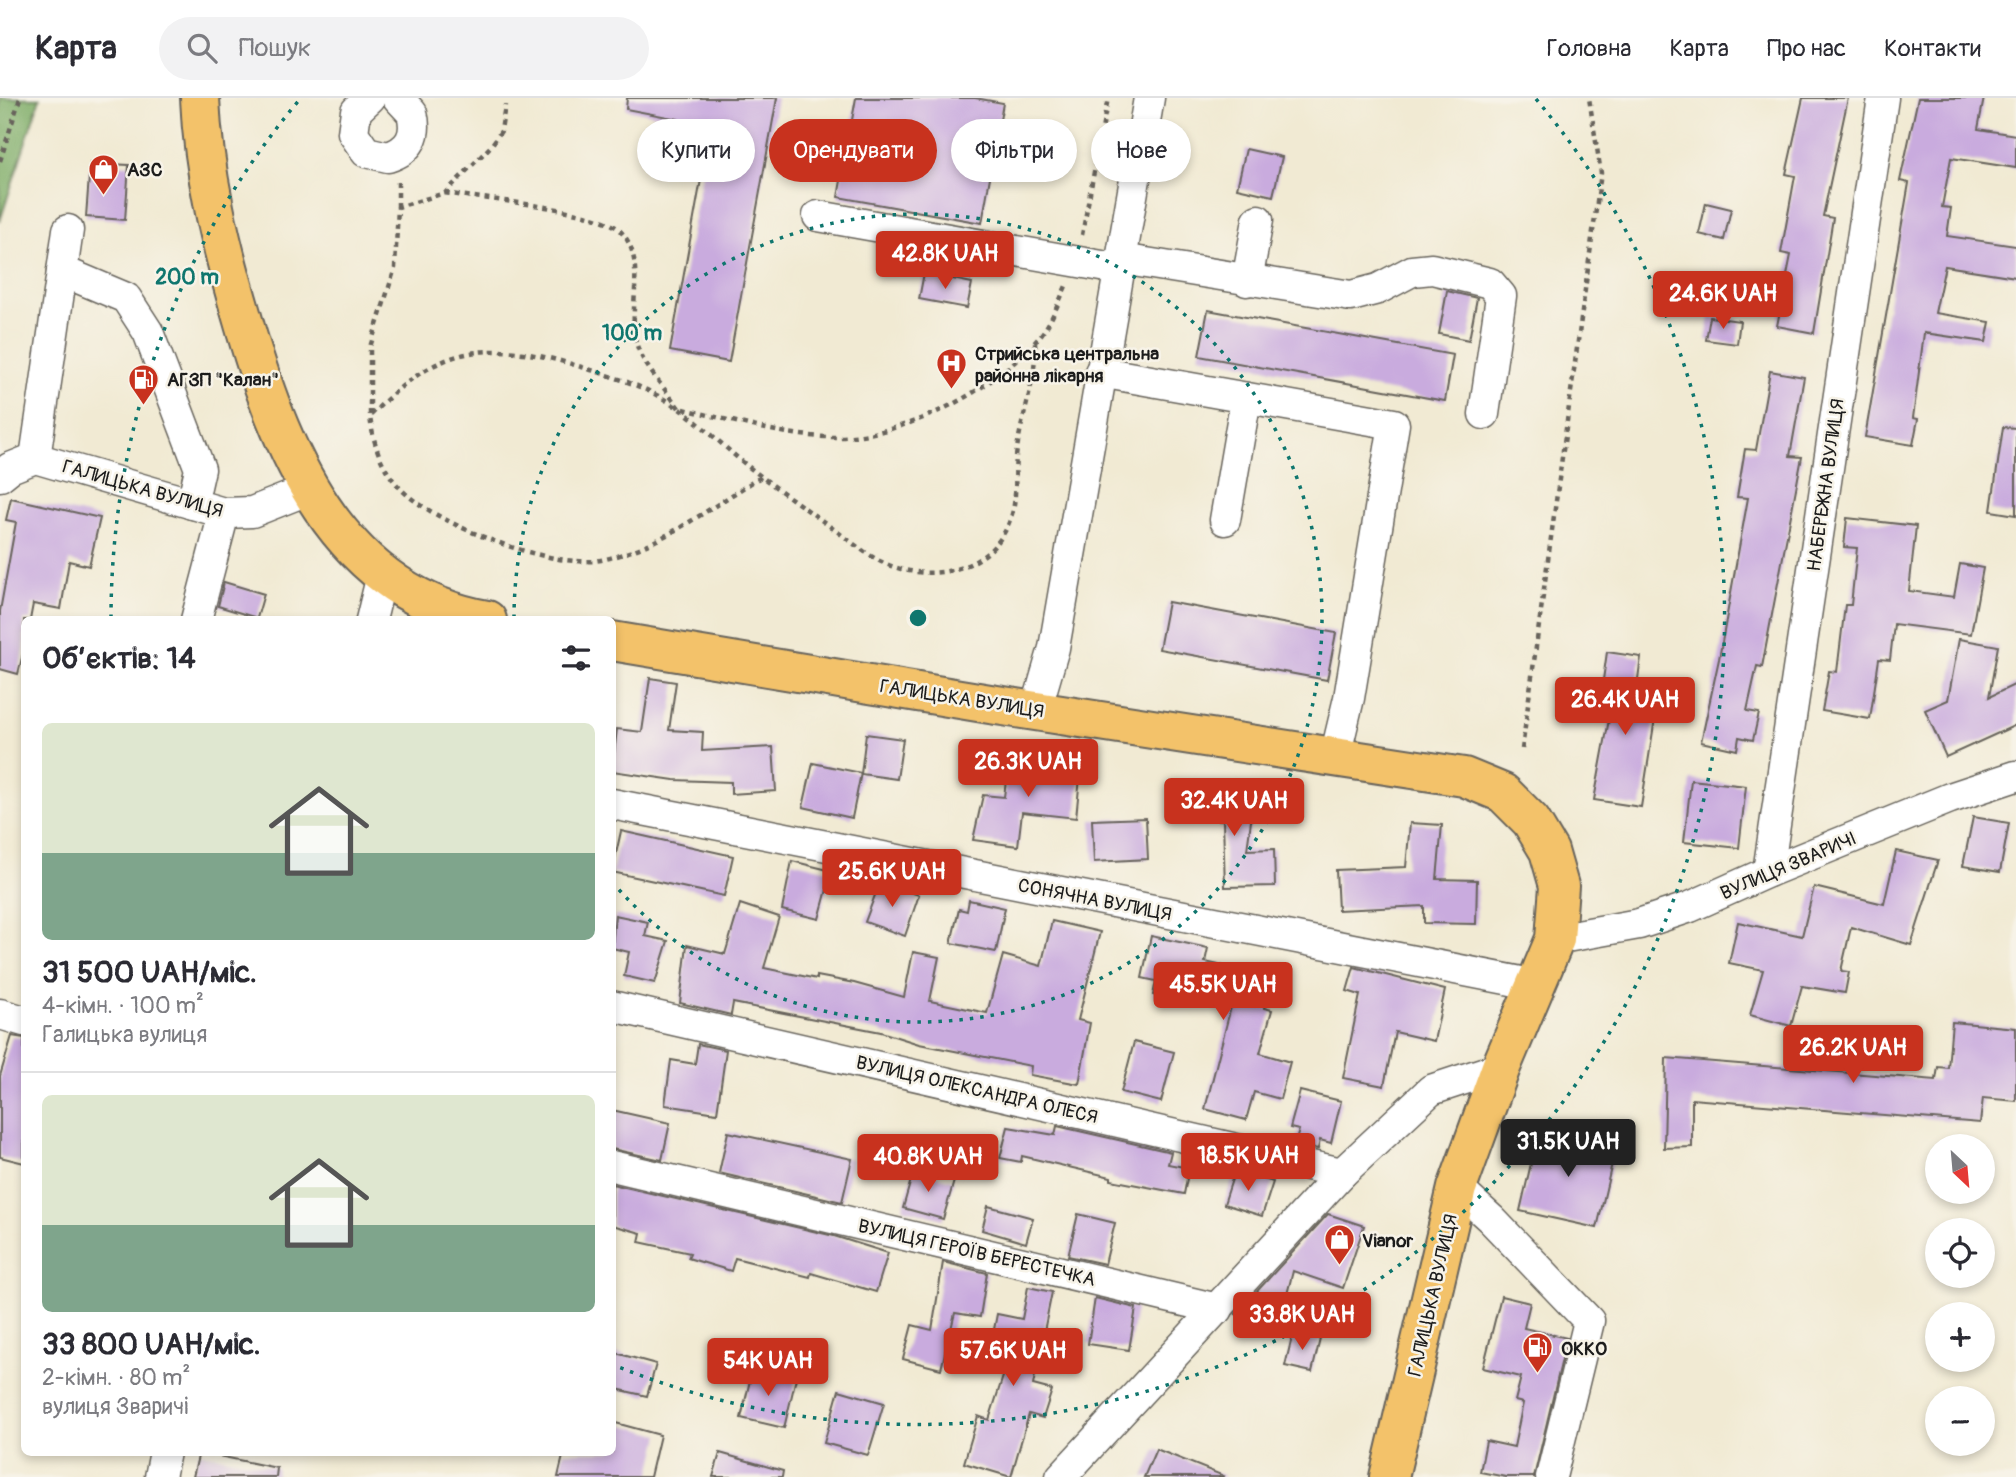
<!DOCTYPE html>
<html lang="uk">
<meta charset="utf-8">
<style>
:root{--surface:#fff;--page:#f2f2f3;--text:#2b2b33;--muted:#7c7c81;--line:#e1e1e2;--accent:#c8321e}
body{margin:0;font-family:Pangolin,sans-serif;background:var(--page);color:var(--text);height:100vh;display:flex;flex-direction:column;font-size:26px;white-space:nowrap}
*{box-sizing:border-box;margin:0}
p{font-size:23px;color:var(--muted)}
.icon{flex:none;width:38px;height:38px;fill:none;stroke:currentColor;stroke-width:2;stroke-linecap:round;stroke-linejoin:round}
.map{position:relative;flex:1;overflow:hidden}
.panel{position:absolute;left:21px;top:518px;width:595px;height:840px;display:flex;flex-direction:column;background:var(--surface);border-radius:10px;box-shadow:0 4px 10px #0003}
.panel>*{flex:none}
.top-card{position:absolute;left:637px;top:21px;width:665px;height:63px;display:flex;gap:14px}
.needle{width:46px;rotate:154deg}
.tools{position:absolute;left:1925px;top:1036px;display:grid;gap:14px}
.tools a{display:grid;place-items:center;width:70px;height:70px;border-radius:50%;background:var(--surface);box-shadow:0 4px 10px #0003;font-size:35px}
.price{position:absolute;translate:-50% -60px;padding:0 16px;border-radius:7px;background:var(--accent);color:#fff;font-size:23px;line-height:46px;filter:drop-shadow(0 2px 4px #0008)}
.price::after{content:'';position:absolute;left:50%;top:42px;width:21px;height:16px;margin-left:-10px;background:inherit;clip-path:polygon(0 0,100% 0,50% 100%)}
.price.current{background:#222;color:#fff}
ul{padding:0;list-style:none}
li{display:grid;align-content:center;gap:14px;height:371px;padding:0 21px}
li+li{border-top:2px solid var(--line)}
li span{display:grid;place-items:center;height:217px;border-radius:10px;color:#555}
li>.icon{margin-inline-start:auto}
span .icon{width:126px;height:126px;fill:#fffc;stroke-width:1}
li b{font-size:30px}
h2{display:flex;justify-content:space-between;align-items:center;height:84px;padding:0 21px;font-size:30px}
.tag{padding:0 24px;border-radius:32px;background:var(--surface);box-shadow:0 4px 10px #0003;font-size:24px;line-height:63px}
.tag.current{background:var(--accent);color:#fff}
header{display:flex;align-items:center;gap:42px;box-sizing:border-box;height:98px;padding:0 35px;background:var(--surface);border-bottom:2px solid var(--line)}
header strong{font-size:33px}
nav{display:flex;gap:38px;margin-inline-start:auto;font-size:24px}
.search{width:490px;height:63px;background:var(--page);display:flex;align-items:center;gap:18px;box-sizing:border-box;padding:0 24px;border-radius:38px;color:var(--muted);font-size:26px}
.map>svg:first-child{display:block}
.forest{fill:#7bab65;stroke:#4c6440;stroke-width:2}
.building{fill:#c9abde}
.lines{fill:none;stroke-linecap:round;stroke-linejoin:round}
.minor-casing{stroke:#67645c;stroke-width:33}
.highway-casing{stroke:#67645c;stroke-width:42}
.path{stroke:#67645c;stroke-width:4.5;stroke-dasharray:5 5;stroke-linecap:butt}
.minor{stroke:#fff;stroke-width:30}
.highway{stroke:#f3c26a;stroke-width:38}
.ring{fill:none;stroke:#0f766e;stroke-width:3.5;stroke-dasharray:3.5 7}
.labels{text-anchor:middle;stroke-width:5;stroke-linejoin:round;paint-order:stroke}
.poi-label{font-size:19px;font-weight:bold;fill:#1c1c1c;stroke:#f7f3e8;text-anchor:start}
.street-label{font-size:19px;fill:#1c1c1c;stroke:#f7f3e8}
.centre{fill:#0f766e;stroke:#f7f3e8;stroke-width:3.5}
.ring-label{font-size:21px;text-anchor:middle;font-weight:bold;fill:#0f766e;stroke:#f7f3e8;stroke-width:5;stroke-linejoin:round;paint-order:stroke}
</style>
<header>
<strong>Карта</strong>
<div class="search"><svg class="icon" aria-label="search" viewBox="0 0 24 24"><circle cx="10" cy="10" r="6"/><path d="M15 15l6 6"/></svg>Пошук</div>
<nav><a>Головна</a><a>Карта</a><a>Про нас</a><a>Контакти</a></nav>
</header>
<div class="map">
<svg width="2016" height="1379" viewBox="0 0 2016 1379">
<rect width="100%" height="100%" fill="#f7f3e8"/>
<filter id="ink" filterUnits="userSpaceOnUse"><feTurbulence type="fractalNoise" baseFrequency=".0143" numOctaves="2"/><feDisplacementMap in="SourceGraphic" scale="14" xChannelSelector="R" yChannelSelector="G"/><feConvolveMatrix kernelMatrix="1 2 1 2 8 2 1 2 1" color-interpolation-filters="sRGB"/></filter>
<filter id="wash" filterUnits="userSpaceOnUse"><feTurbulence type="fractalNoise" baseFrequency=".00686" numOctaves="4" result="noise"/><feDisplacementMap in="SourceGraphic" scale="28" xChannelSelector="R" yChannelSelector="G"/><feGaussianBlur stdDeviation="1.57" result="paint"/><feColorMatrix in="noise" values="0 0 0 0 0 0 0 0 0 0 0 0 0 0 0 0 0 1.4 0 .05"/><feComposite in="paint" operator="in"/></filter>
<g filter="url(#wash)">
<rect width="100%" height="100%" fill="#f1ead3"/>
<path class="forest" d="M 0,0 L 40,0 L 0,123 Z"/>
<g id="blocks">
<g class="building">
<path d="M 627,0 L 777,0 L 729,264 L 670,253 L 710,32 L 677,26 L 678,21 L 626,11 Z"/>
<path d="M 856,0 L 975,0 L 1003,5 L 982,125 L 838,99 Z"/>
<path d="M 1803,0 L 1848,0 L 1823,118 L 1833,120 L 1814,235 L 1777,228 L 1791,157 L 1781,155 L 1795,78 L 1786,76 Z"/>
<path d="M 1918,0 L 1984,0 L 1978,31 L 2016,37 L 2016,70 L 1951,60 L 1942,109 L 1951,110 L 1947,138 L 2016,148 L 2016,179 L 1945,168 L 1935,215 L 1990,224 L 1986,244 L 1924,235 L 1913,320 L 1918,321 L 1913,347 L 1865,339 L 1909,85 L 1900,83 Z"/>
<path d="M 1246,51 L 1282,59 L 1273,98 L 1237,90 Z"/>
<path d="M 90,65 L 129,67 L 125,122 L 86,119 Z"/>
<path d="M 1706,105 L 1731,111 L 1724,142 L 1699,136 Z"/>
<path d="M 924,175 L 972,185 L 967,210 L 919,201 Z"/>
<path d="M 1447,193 L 1477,200 L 1469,242 L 1439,236 Z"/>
<path d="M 1208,212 L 1453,257 L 1445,303 L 1199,258 Z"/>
<path d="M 1710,219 L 1740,223 L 1737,246 L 1706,242 Z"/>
<path d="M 1770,273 L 1804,279 L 1790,358 L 1802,359 L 1762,569 L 1757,568 L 1747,613 L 1759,615 L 1753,642 L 1739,639 L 1737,652 L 1701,644 L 1719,561 L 1748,400 L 1737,399 L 1745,351 L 1756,352 Z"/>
<path d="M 2003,329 L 2016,330 L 2016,417 L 1991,413 Z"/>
<path d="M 11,400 L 100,420 L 89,468 L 69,463 L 61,511 L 33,506 L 30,522 L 24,522 L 24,552 L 18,576 L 0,571 L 0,513 L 16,424 L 6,422 Z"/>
<path d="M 1847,420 L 1916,428 L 1909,493 L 1954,499 L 1960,466 L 1983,470 L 1971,536 L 1894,526 L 1890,562 L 1879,561 L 1870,621 L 1822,613 L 1829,573 L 1837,574 L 1845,507 L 1851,507 L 1857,450 L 1844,449 Z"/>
<path d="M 224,484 L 264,496 L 257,520 L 218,508 Z"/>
<path d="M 1168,504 L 1336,535 L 1327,582 L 1159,551 Z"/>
<path d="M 1959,541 L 1998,548 L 1989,599 L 2016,586 L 2016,627 L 1946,659 L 1925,612 L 1948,602 Z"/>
<path d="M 1607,554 L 1641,559 L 1634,610 L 1656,614 L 1641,709 L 1594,702 L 1616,584 L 1603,582 Z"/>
<path d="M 650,580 L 676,584 L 669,632 L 703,634 L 702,653 L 773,649 L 776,693 L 731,696 L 731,684 L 674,682 L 612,673 L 617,631 L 642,634 Z"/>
<path d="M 866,636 L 903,641 L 897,681 L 861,676 Z"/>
<path d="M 1009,659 L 1081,669 L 1076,720 L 1022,714 L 1018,748 L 973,742 L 983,697 L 1004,699 Z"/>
<path d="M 813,665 L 861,675 L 852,720 L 803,709 Z"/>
<path d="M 1691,682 L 1746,688 L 1739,750 L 1684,744 Z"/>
<path d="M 1184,692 L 1254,701 L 1247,752 L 1274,751 L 1275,788 L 1225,789 L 1223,722 L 1181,719 Z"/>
<path d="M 1973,719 L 2009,725 L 2000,774 L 1963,768 Z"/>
<path d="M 1146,720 L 1148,761 L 1094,764 L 1092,722 Z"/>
<path d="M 1410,725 L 1442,727 L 1437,781 L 1477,782 L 1476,826 L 1424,825 L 1424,808 L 1338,812 L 1336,772 L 1406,769 Z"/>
<path d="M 621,733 L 733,758 L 724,798 L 612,774 Z"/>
<path d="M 1896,753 L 1938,762 L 1911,847 L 1851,829 L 1841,873 L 1849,874 L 1845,895 L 1802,888 L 1791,928 L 1750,917 L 1763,872 L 1729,865 L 1738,824 L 1802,838 L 1814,789 L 1884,806 Z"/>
<path d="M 792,763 L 832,773 L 819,821 L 782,812 Z"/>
<path d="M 880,784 L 919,797 L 905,838 L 865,824 Z"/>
<path d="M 969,802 L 1005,810 L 996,854 L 951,845 L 959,811 L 967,813 Z"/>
<path d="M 740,806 L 779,819 L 764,870 L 817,881 L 817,878 L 854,885 L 904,899 L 913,854 L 939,859 L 930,903 L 987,915 L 1003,857 L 1041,868 L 1052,823 L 1100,834 L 1078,922 L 1090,925 L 1079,986 L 1030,977 L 1031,968 L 919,946 L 881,934 L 733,905 L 731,917 L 680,905 L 687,847 L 725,856 Z"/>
<path d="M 615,817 L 648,824 L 645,838 L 668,843 L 655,885 L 624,878 L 629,854 L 612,850 Z"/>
<path d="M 1151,838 L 1208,850 L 1205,864 L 1271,878 L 1264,910 L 1272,912 L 1260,955 L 1290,964 L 1280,1001 L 1254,994 L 1246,1022 L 1205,1011 L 1233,901 L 1189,893 L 1186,905 L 1153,897 L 1156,883 L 1142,880 Z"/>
<path d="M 1354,869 L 1445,892 L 1434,943 L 1395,934 L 1384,988 L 1343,980 L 1360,897 L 1347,893 Z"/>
<path d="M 1952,924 L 2016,930 L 2016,1003 L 1983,1000 L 1980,1025 L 1692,1001 L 1692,1049 L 1664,1050 L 1666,960 L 1936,982 L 1938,969 L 1948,970 Z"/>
<path d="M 12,938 L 24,940 L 24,1065 L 0,1059 L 0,978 Z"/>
<path d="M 1134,944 L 1174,954 L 1161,1004 L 1121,994 Z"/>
<path d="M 698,946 L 726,952 L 717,1015 L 665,1007 L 671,962 L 695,966 Z"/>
<path d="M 1300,993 L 1341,1003 L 1331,1045 L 1320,1042 L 1318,1051 L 1295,1046 L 1299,1032 L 1290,1030 Z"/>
<path d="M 612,1012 L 670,1025 L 662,1062 L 612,1051 Z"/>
<path d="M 1057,1028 L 1171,1054 L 1168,1066 L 1189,1070 L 1184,1096 L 1111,1082 L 1111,1079 L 1022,1058 L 1021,1064 L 1000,1060 L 1008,1029 L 1055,1037 Z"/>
<path d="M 1539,1031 L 1616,1048 L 1597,1130 L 1520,1113 Z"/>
<path d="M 728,1034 L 852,1061 L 842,1104 L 719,1075 Z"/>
<path d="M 914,1071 L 954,1083 L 943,1121 L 903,1110 Z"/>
<path d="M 1235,1072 L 1273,1084 L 1262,1118 L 1224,1106 Z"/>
<path d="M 612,1086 L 834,1138 L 888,1155 L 876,1194 L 811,1175 L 810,1179 L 735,1160 L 731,1173 L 688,1160 L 690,1155 L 639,1144 L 641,1135 L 612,1127 Z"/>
<path d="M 988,1108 L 1033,1120 L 1026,1145 L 982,1132 Z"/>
<path d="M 1078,1116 L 1115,1125 L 1105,1166 L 1068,1158 Z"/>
<path d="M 1328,1116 L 1364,1128 L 1343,1190 L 1293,1173 L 1277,1235 L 1254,1228 L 1236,1216 Z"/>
<path d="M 943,1164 L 987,1175 L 980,1219 L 955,1215 L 941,1271 L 903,1261 L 912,1227 L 932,1232 Z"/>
<path d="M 1028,1189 L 1052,1194 L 1033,1287 L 1052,1292 L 1043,1320 L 1029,1316 L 1011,1379 L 964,1365 L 978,1318 L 989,1322 L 1007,1266 L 997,1264 L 1001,1243 L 992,1242 L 997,1216 L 1022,1221 Z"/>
<path d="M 1501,1198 L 1530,1205 L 1524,1230 L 1567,1240 L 1534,1379 L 1506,1379 L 1480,1374 L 1486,1343 L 1514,1349 L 1523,1305 L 1515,1303 L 1521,1279 L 1483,1270 Z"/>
<path d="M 1095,1200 L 1136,1210 L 1129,1252 L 1088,1246 Z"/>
<path d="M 1293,1235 L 1320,1241 L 1312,1274 L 1285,1268 Z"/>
<path d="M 612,1254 L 656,1266 L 647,1298 L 612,1290 Z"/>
<path d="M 753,1270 L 796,1280 L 784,1330 L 741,1320 Z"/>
<path d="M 839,1292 L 884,1305 L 868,1357 L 824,1345 Z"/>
<path d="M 612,1324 L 660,1337 L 650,1379 L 558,1379 L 564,1354 L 612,1354 Z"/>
<path d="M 1156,1351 L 1224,1378 L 1223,1379 L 1144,1379 Z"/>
<path d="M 199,1354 L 277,1370 L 276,1379 L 193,1379 Z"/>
<path d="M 720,1355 L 783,1373 L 782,1379 L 713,1379 Z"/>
</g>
</g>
</g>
<g filter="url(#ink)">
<use href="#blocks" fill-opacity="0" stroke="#67645c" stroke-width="2"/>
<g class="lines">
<defs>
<g id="minor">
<path d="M 370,0 L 356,13 L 353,35 L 366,54 L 388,59 C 410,52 418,37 412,15 L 398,0"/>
<path d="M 818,118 L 1119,171"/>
<path d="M 1121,161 L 1351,198 L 1378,191 L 1412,173 L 1432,171 L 1490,185 L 1501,198 L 1484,316"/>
<path d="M 62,173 L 126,200 L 148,234 L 200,371 L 192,406"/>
<path d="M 1247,183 L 1258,122"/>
<path d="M 1100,274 L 1394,326 L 1349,600 L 1335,659"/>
<path d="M 35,360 L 68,132"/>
<path d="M 0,378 L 10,370 L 35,360 L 224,415 L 252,414 L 310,391"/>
<path d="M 1225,422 L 1246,300"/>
<path d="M 196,522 L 224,415"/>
<path d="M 371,522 L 382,477"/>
<path d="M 1036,612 L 1054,550 L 1149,0"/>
<path d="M 612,706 L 1537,887"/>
<path d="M 1768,774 L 1883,0"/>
<path d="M 1555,841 L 1639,826 L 1690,809 L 1768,774 L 1950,700 L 2016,678"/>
<path d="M 612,908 L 1342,1075"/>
<path d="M 0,916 L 24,923"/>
<path d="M 612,1068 L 1218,1211"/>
<path d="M 1457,1090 L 1491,1121 L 1589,1223 L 1551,1379"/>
<path d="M 160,1379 L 165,1354"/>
<path d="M 1061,1379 L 1342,1075 L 1431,992 L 1501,969"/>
</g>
<g id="highway">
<path d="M 200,0 C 203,74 221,148 242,219 C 279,349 336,496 487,522"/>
<path d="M 612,543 L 990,606 L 1464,679 L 1503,695 L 1531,723 L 1549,753 L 1559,788 L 1555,841 L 1501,969 L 1457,1090 L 1389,1379"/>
</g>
</defs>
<use href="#minor" class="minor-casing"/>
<use href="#highway" class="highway-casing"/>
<g class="path">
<path d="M 0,63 L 20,0"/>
<path d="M 445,95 C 480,101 593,110 617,130 C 652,160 623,215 639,253 C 648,273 666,292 679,310 C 729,321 785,340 837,339 C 906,338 989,295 1035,244 C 1050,228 1057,208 1066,188"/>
<path d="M 398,109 L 398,82"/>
<path d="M 1082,137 L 1108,0"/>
<path d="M 370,317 L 370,249 L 395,170 L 398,109 L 445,95 L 491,48 L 501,33 L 505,7"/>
<path d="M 761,379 C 708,410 662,449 601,462 C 553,472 433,426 400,390 C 381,370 373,345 370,318 C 443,242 494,241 591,272 C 621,281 651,291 678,310 C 699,324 719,344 739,361 C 767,384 798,405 828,427 C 844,438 859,451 876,461 C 922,487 990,477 1010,422 C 1018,401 1014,380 1016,359 C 1020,320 1037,284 1035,245"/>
<path d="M 1522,651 L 1601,75 L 1589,0"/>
</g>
<use href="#minor" class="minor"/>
<use href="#highway" class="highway"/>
</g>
</g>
<g class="ring">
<path d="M514 520A404 404 0 1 1 613 785"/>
<path d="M111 520A807 807 0 0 1 300 1M1536 1A807 807 0 0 1 616 1268"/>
</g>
<defs>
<symbol id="shop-pin" viewBox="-11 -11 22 30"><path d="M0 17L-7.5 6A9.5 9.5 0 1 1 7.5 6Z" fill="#c8321e" stroke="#f7f3e8"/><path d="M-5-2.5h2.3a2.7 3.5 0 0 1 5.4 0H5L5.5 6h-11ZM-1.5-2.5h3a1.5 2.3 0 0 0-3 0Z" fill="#fff"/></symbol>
<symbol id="hospital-pin" viewBox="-11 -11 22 30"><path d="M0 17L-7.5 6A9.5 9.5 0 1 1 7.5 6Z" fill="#c8321e" stroke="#f7f3e8"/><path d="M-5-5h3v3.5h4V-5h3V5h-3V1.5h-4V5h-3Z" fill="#fff"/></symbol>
<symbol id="fuel-pin" viewBox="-11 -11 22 30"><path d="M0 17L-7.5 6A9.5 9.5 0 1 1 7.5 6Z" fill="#c8321e" stroke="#f7f3e8"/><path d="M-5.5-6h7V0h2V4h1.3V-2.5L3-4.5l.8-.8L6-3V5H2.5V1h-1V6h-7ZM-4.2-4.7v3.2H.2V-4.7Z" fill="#fff"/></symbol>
</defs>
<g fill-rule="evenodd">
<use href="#shop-pin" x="86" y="54" width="35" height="47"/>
<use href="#hospital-pin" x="934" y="248" width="35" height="47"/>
<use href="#fuel-pin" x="126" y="264" width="35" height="47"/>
<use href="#shop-pin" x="1322" y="1124" width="35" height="47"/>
<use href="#fuel-pin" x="1520" y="1232" width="35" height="47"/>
</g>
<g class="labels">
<g class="poi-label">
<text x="127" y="78">АЗС</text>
<text x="975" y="262">Стрийська центральна<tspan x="975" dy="22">районна лікарня</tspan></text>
<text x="167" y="288">АГЗП "Калан"</text>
<text x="1362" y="1149">Vianor</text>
<text x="1561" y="1257">ОККО</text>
</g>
<g class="street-label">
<text transform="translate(1825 387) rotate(-82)" y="7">НАБЕРЕЖНА ВУЛИЦЯ</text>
<text transform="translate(143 390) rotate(16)" y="7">ГАЛИЦЬКА ВУЛИЦЯ</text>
<text transform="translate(962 600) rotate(9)" y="7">ГАЛИЦЬКА ВУЛИЦЯ</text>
<text transform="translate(1788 767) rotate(-23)" y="7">ВУЛИЦЯ ЗВАРИЧІ</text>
<text transform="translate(1095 801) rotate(11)" y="7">СОНЯЧНА ВУЛИЦЯ</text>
<text transform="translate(977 991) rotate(13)" y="7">ВУЛИЦЯ ОЛЕКСАНДРА ОЛЕСЯ</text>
<text transform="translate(977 1154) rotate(13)" y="7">ВУЛИЦЯ ГЕРОЇВ БЕРЕСТЕЧКА</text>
<text transform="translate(1432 1197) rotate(-77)" y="7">ГАЛИЦЬКА ВУЛИЦЯ</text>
</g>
</g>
<circle cx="918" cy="520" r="10" class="centre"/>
<g class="ring-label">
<text x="187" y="186">200 m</text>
<text x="632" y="242">100 m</text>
</g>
</svg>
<div class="tools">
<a><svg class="needle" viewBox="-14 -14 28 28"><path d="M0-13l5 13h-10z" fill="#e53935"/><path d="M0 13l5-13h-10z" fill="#7c7c81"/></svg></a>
<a><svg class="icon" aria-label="locate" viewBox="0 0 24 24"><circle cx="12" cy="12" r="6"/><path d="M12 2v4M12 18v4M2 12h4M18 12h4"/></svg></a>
<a>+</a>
<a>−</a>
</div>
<b class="price" style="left:945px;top:193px">42.8K UAH</b>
<b class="price" style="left:1723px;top:233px">24.6K UAH</b>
<b class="price" style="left:1625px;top:639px">26.4K UAH</b>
<b class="price" style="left:1028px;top:701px">26.3K UAH</b>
<b class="price" style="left:1234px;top:740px">32.4K UAH</b>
<b class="price" style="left:892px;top:811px">25.6K UAH</b>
<b class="price" style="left:1223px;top:924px">45.5K UAH</b>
<b class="price" style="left:1853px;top:987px">26.2K UAH</b>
<b class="price current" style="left:1568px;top:1081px">31.5K UAH</b>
<b class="price" style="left:1248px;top:1095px">18.5K UAH</b>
<b class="price" style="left:928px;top:1096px">40.8K UAH</b>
<b class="price" style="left:1302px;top:1254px">33.8K UAH</b>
<b class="price" style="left:1013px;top:1290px">57.6K UAH</b>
<b class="price" style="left:768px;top:1300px">54K UAH</b>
<div class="top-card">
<a class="tag">Купити</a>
<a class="tag current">Орендувати</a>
<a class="tag">Фільтри</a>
<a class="tag">Нове</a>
</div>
<section class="panel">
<h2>Об’єктів: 14<svg class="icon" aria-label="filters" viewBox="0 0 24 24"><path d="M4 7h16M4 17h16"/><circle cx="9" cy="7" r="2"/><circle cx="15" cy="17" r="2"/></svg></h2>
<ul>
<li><span style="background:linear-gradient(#dfe7d0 60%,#7fa58c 0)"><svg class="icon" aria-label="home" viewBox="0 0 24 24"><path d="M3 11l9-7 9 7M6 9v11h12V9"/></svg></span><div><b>31 500 UAH/міс.</b><p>4-кімн. · 100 m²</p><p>Галицька вулиця</p></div></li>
<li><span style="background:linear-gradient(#dfe7d0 60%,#7fa58c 0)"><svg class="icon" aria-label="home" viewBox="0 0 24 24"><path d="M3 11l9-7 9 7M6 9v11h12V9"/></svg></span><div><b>33 800 UAH/міс.</b><p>2-кімн. · 80 m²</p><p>вулиця Зваричі</p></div></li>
</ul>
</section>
</div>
